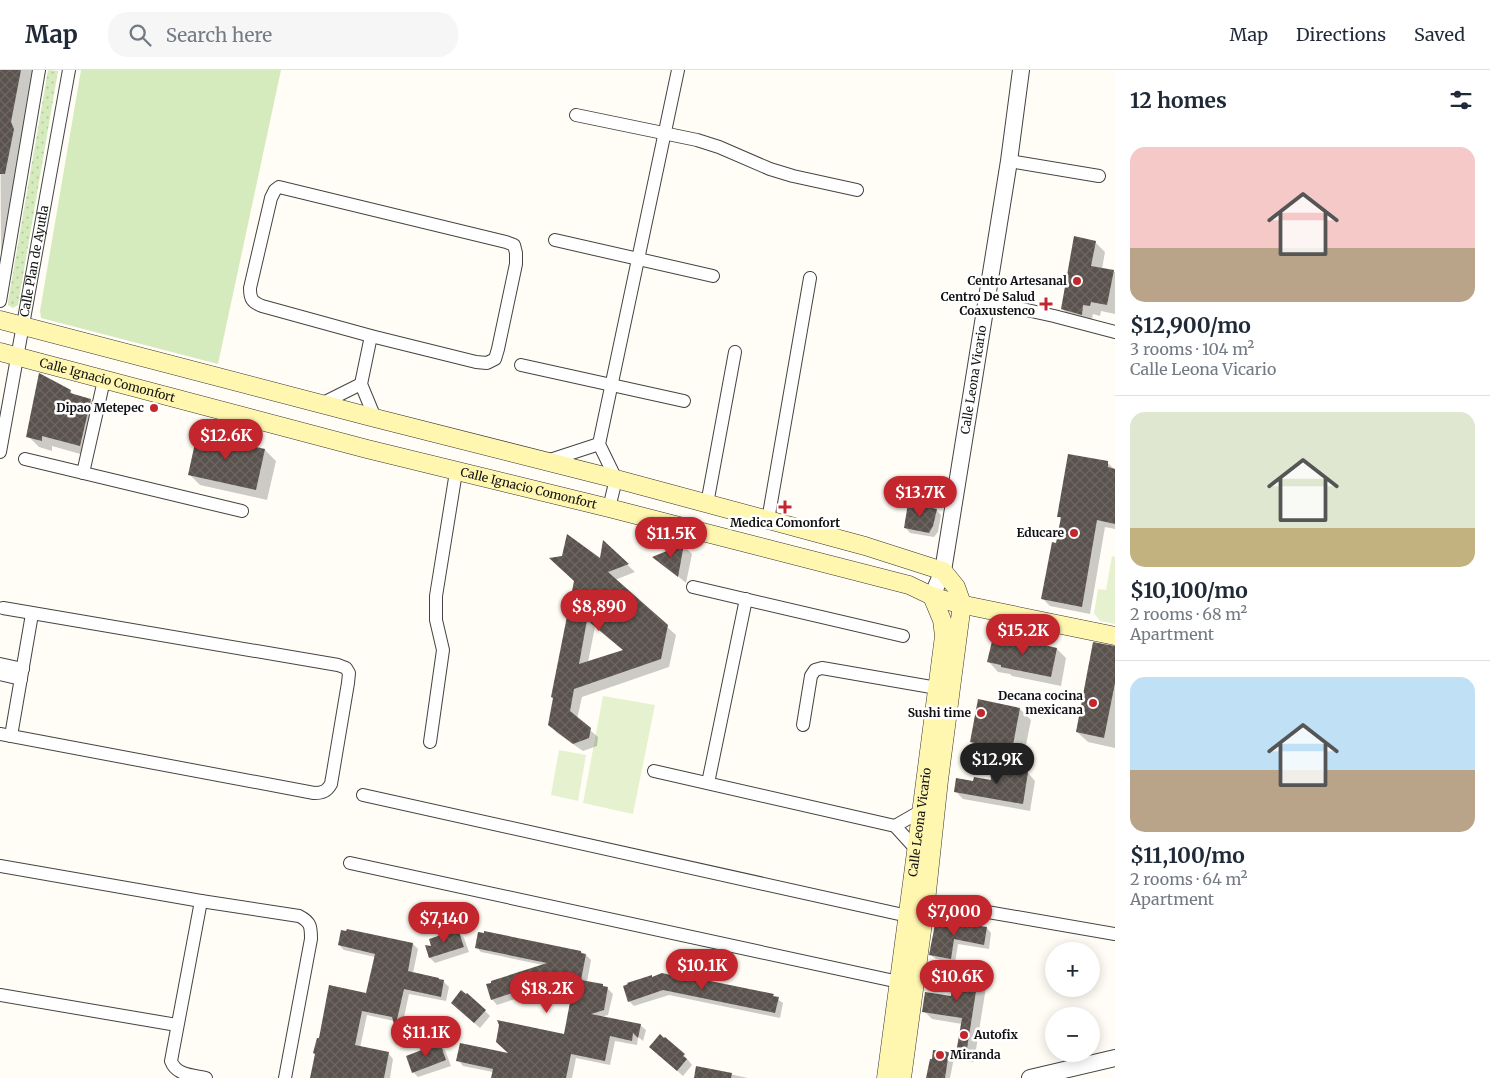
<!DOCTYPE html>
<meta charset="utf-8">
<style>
:root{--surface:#fff;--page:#f6f6f7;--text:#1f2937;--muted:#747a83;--line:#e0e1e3;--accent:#c4262e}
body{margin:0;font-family:Merriweather,serif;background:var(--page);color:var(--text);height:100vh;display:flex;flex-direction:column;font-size:19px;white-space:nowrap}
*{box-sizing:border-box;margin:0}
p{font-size:16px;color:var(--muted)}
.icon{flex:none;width:28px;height:28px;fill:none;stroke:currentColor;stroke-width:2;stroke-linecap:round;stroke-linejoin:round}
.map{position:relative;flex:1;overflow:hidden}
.details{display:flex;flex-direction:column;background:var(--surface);width:375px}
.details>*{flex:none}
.buttons{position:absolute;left:1045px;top:872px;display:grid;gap:10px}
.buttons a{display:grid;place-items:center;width:55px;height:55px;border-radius:50%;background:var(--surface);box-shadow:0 2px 12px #0003;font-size:25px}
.price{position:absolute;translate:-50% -42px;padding:0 11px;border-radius:18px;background:var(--accent);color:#fff;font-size:16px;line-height:32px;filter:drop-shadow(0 1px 2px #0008)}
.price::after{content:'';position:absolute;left:50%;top:30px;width:15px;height:11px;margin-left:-8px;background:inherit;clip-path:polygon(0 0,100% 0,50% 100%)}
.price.active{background:#222;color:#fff}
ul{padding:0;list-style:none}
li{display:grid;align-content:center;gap:10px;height:265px;padding:0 15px}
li+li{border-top:1px solid var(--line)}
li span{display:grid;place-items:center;height:155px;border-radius:15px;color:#555}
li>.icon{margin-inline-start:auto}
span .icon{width:90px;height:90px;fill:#fffc;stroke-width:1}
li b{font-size:21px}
h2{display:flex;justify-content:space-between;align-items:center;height:60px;padding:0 15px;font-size:21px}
header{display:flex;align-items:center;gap:30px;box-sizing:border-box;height:70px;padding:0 25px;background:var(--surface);border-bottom:1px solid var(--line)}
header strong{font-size:24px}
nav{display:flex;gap:28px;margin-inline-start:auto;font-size:18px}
.search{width:350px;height:45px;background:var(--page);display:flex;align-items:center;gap:12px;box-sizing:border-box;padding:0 18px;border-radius:20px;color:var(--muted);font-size:19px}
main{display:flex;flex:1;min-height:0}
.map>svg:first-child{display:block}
.grass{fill:#d5ebbd}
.garden{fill:url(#garden-dots)}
.pitch{fill:#e6f2cf}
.shadow{fill:#0003;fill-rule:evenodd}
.building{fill:url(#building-cross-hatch);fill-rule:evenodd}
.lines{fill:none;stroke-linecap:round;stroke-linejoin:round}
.minor-casing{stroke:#444;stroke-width:14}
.tertiary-casing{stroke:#444;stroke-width:18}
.secondary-casing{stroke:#333;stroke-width:19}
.minor{stroke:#fff;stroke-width:12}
.tertiary{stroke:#fff;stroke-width:16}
.secondary{stroke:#fff6b0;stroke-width:18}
.poi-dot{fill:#c4262e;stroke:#fff;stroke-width:2}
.labels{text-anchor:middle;stroke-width:5;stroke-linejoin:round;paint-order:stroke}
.street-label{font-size:12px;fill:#111;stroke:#fff}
.poi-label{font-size:12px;font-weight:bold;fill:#111;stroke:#fff;text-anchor:end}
</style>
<header>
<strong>Map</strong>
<div class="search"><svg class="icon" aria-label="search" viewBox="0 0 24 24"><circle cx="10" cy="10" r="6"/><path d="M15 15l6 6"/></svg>Search here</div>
<nav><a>Map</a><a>Directions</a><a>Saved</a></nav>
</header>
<main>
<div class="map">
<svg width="1115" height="1008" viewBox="0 0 1115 1008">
<defs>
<pattern id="garden-dots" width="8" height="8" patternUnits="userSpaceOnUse" patternTransform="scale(1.25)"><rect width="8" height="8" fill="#d5ebbd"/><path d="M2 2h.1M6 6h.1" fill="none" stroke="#b6c8a1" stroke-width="1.8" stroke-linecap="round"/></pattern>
<pattern id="building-cross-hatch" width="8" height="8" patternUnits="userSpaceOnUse" patternTransform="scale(1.25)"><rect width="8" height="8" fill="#5a524d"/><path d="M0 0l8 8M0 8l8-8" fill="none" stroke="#6d6662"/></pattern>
</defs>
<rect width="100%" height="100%" fill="#fffdf5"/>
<path class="grass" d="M 81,0 L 281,0 L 218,294 L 41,248 L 40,241 Z"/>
<path class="garden" d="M 48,0 L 58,1 L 18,235 L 13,238 L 8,235 L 8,232 Z"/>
<g class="pitch">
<path d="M 1112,486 L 1115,487 L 1115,554 L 1100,551 L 1094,543 L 1098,519 L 1106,520 Z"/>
<path d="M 603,626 L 655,635 L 633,744 L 583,733 Z"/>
<path d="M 559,680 L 586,685 L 578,731 L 551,725 Z"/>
</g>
<g class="shadow">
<path d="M 0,0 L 33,0 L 22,64 L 24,71 L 1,191 Z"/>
<path d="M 1095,172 L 1105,182 L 1102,199 L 1115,202 L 1115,244 L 1101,241 L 1100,246 L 1093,244 L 1091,254 L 1073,249 L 1062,239 Z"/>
<path d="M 70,321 L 74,325 L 91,330 L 102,341 L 91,387 L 52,376 L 52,381 L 39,377 L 28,366 Z"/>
<path d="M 214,362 L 222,370 L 265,380 L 276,391 L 267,430 L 200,415 L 189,404 L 204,367 Z"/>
<path d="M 1107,392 L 1115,400 L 1115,459 L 1105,457 L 1090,544 L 1050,536 L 1042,528 L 1057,475 L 1062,450 L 1058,446 Z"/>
<path d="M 936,440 L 941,445 L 938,462 L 934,467 L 910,463 L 905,457 Z"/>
<path d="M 604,473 L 635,502 L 615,510 L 676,565 L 669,597 L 582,627 L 577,649 L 598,667 L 597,676 L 583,681 L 557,663 L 549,654 L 601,490 ZM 595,557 L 624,581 L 588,592 Z"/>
<path d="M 684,476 L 692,484 L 686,513 L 655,487 Z"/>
<path d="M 1027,575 L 1057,579 L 1066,588 L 1061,616 L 1012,606 L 1010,604 L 998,602 L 989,592 Z"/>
<path d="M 1115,577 L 1115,678 L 1088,672 L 1077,662 Z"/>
<path d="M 1020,639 L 1031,650 L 1023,690 L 982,683 L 971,672 Z"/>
<path d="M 1009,696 L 1013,701 L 1028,703 L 1035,711 L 1030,741 L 963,729 L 955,721 L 974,712 L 992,711 Z"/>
<path d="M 937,850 L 987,858 L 991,863 L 989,879 L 958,874 L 955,893 L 936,889 L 931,885 Z"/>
<path d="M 459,863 L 464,868 L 469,882 L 435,893 L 430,888 L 432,878 Z"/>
<path d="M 413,874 L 418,879 L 413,903 L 444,912 L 449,917 L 446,931 L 409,924 L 401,961 L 396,957 L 394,951 L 367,945 L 360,978 L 388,983 L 393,989 L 390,1008 L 312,1008 L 320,969 L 367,924 L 375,887 L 344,880 L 339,875 Z"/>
<path d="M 476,877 L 581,882 L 586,885 L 591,890 L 587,912 L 607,918 L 613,924 L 608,945 L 601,947 L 640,955 L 646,960 L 643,971 L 638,967 L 637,975 L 615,971 L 610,995 L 576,988 L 572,1008 L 492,1008 L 493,1002 L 463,996 L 458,990 L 511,985 L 564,965 L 572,931 L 533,923 L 497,935 L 492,929 L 543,895 L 481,882 Z"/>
<path d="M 973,897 L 987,911 L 974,992 L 965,991 L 957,983 L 962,954 L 932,949 L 924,941 L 952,927 Z"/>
<path d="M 651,906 L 653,908 L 773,926 L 783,933 L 780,948 L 669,925 L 634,936 L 629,931 Z"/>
<path d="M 457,938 L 485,941 L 490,946 L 480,958 Z"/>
<path d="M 440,975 L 445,980 L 451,996 L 418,1007 L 413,1002 Z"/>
<path d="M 656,982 L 684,985 L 692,995 L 683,1006 Z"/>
<path d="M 949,983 L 954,988 L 950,1008 L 928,1008 Z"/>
<path d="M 697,997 L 748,1008 L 695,1008 Z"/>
</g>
<g class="building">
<path d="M 0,0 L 21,0 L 11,52 L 14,59 L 5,104 L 0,104 Z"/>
<path d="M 1074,166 L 1096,171 L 1091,196 L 1114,200 L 1107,235 L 1091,232 L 1090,236 L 1083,235 L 1082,245 L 1061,239 Z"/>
<path d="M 39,303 L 71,320 L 70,323 L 91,329 L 80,376 L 42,366 L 42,371 L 26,367 Z"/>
<path d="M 204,358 L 214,361 L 213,367 L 265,379 L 256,420 L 188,405 L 197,364 L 203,365 Z"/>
<path d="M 1068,384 L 1108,391 L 1108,397 L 1115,399 L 1115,454 L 1097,450 L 1082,537 L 1041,529 L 1052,472 L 1056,473 L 1061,447 L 1057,447 Z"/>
<path d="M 908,433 L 937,439 L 933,456 L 929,463 L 904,458 Z"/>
<path d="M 567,464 L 600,488 L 603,470 L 629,494 L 608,502 L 668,555 L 661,589 L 574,619 L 570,641 L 591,658 L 589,668 L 573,674 L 548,655 L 553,628 L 551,627 L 574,511 L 549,488 L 562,486 ZM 587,550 L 623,580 L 579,594 Z"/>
<path d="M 684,474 L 678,507 L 652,487 Z"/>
<path d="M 993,567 L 1026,574 L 1027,571 L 1057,578 L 1051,607 L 1001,597 L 1001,595 L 987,592 Z"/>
<path d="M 1093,572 L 1115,576 L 1115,613 L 1104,668 L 1076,662 Z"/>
<path d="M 978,629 L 1020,638 L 1012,680 L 970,672 Z"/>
<path d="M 1009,695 L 1008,699 L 1028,702 L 1023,734 L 954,722 L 956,708 L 973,711 L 974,707 L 991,710 L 990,696 Z"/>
<path d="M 936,849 L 987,857 L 984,875 L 954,869 L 951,889 L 929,885 Z"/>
<path d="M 347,859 L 413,873 L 408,901 L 439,908 L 439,909 L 444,910 L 441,927 L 404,919 L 395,958 L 392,947 L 362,941 L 355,975 L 389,982 L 384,1008 L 310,1008 L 315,984 L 313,983 L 317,968 L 319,968 L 329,915 L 366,923 L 375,884 L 338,875 L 341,860 L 346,861 Z"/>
<path d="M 453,861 L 454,863 L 459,862 L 464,877 L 429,888 L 425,875 L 431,876 L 429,869 Z"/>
<path d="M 484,861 L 581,881 L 581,883 L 586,884 L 581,910 L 603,914 L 603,916 L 608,917 L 604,940 L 591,944 L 641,954 L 638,968 L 633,963 L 632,971 L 610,966 L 605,991 L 571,984 L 566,1008 L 491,1008 L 493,999 L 456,991 L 460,973 L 508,983 L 496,972 L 499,955 L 497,950 L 564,964 L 571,927 L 527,918 L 491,930 L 486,914 L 491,913 L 491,911 L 547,893 L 475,878 L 478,862 L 484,863 Z"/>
<path d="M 956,893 L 974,896 L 973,901 L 979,902 L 966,985 L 956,983 L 962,948 L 922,942 L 925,922 L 951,926 Z"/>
<path d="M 662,903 L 675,906 L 676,904 L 774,924 L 773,926 L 779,927 L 775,943 L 663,920 L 628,932 L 623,916 L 628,914 L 627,913 L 652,905 L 652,907 Z"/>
<path d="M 461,920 L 466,924 L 467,923 L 486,940 L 474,953 L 451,933 Z"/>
<path d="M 660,964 L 664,968 L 665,967 L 685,984 L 683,986 L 687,989 L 677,1001 L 649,977 Z"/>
<path d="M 440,973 L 446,990 L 412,1003 L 406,986 Z"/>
<path d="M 933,980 L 949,982 L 945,1008 L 926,1008 L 930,989 L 932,989 Z"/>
<path d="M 696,996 L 732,1003 L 731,1008 L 694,1008 Z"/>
</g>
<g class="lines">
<defs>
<g id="minor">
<path d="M 576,45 L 697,70 L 719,77 L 770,99 L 793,106 L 857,120"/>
<path d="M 1009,91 L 1099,106"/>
<path d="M 279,117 L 506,172 L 514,175 L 516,183 L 516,194 L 498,279 L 495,289 L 487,293 L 476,292 L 371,266 L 262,236 C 252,232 250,229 250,218 L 271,128 L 275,120 Z"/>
<path d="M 555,170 L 713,206"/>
<path d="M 0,231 L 39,0"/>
<path d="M 986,231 L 1054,246 L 1115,262"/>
<path d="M 371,266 L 361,314 L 375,348"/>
<path d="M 521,295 L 684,331"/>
<path d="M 321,334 L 361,314"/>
<path id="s1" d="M 0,382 L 69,0"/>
<path d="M 25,389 L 242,441"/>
<path d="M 547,391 L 599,374"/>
<path d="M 83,403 L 104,310"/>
<path d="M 707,434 L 735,282"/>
<path d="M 609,438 L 616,409 L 599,374 L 678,0"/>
<path d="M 768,450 L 810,208"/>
<path d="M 693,517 L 903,566"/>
<path d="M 0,594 L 23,599"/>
<path d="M 0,604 L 21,609"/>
<path d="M 803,655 L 811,606 L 815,600 L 822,598 L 937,618"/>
<path d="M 0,664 L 314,723 C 323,723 327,721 331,714 L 348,613 L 349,603 L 346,598 L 338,595 L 3,538"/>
<path d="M 11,666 L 32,544"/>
<path d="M 430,672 L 443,580 L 436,550 L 436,526 L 456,402"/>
<path d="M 654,701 L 895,756 L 915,778"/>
<path d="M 708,713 L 746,529"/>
<path d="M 363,725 L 908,846"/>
<path d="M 895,756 L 921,741"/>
<path d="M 350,793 L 899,912"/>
<path d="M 0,796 L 201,831 L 299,846 C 311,852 311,857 311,869 L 285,1008"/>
<path d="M 918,830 L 1115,864"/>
<path d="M 201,831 L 171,991 C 176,1005 192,1005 206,1008"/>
<path d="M 0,925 L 177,955"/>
</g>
<g id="tertiary">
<path id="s2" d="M 932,526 L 943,501 L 1009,91 L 1021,0"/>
<path d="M 1030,1008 L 1115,988"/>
</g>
<g id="secondary">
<path d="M 0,250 L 375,348 L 616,409 L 865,476 L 943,501 L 956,517 L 962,534 L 939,710 L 926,831 L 902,1008"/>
<path id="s3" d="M 0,282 L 367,379 L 609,438 L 909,515 L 932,526 L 955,533 L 1115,566"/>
<path id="s4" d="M 886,1008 C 906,861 925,713 944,566 L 942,550 L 932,526"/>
</g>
</defs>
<use href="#minor" class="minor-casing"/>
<use href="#tertiary" class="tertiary-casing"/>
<use href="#secondary" class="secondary-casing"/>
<use href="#minor" class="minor"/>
<use href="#tertiary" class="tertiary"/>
<use href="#secondary" class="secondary"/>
</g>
<g class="poi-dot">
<circle cx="1077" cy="211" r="5"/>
<path d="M1043.5 226.5h5v5h5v5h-5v5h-5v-5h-5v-5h5z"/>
<circle cx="154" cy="338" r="5"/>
<path d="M782.5 429.5h5v5h5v5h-5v5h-5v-5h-5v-5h5z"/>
<circle cx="1074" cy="463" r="5"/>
<circle cx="1093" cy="633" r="5"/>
<circle cx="981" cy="643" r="5"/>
<circle cx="964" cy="965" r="5"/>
<circle cx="940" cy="985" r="5"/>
</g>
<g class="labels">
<g class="street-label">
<text dy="4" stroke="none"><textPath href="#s1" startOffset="194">Calle Plan de Ayutla</textPath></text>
<text dy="4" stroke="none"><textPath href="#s3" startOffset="111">Calle Ignacio Comonfort</textPath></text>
<text dy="4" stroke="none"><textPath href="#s2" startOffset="221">Calle Leona Vicario</textPath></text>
<text dy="4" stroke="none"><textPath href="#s3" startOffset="546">Calle Ignacio Comonfort</textPath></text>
<text dy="4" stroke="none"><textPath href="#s4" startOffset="258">Calle Leona Vicario</textPath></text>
</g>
<g class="poi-label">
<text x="1067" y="215">Centro Artesanal</text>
<text x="1035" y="231">Centro De Salud<tspan x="1035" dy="14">Coaxustenco</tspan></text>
<text x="144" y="342">Dipao Metepec</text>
<text x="785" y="457" text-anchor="middle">Medica Comonfort</text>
<text x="1064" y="467">Educare</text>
<text x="1083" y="630">Decana cocina<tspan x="1083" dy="14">mexicana</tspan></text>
<text x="971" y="647">Sushi time</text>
<text x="974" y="969" text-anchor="start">Autofix</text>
<text x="950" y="989" text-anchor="start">Miranda</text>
</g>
</g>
</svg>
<div class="buttons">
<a>+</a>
<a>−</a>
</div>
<b class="price" style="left:226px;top:391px">$12.6K</b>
<b class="price" style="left:920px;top:448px">$13.7K</b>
<b class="price" style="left:671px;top:489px">$11.5K</b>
<b class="price" style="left:599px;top:562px">$8,890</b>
<b class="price" style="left:1023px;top:586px">$15.2K</b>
<b class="price active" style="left:997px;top:715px">$12.9K</b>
<b class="price" style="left:954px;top:867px">$7,000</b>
<b class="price" style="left:444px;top:874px">$7,140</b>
<b class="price" style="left:702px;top:921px">$10.1K</b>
<b class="price" style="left:957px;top:932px">$10.6K</b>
<b class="price" style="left:547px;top:944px">$18.2K</b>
<b class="price" style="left:426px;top:988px">$11.1K</b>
</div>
<section class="details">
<h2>12 homes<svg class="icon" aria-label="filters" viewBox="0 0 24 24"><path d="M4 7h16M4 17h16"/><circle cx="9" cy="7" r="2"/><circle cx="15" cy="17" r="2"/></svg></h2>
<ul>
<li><span style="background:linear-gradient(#f6c9c9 65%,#b9a48a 0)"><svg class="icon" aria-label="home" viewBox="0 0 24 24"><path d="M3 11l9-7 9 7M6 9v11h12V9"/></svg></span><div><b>$12,900/mo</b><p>3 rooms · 104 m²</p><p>Calle Leona Vicario</p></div></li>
<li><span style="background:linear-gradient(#dfe7d0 75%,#c2b280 0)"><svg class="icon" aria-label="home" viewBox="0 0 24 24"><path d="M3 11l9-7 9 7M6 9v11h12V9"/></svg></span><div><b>$10,100/mo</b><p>2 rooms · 68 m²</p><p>Apartment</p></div></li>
<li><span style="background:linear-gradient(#bfe0f5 60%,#b9a48a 0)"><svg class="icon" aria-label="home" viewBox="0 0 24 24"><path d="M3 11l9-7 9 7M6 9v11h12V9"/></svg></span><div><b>$11,100/mo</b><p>2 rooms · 64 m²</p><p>Apartment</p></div></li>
</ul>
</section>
</main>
